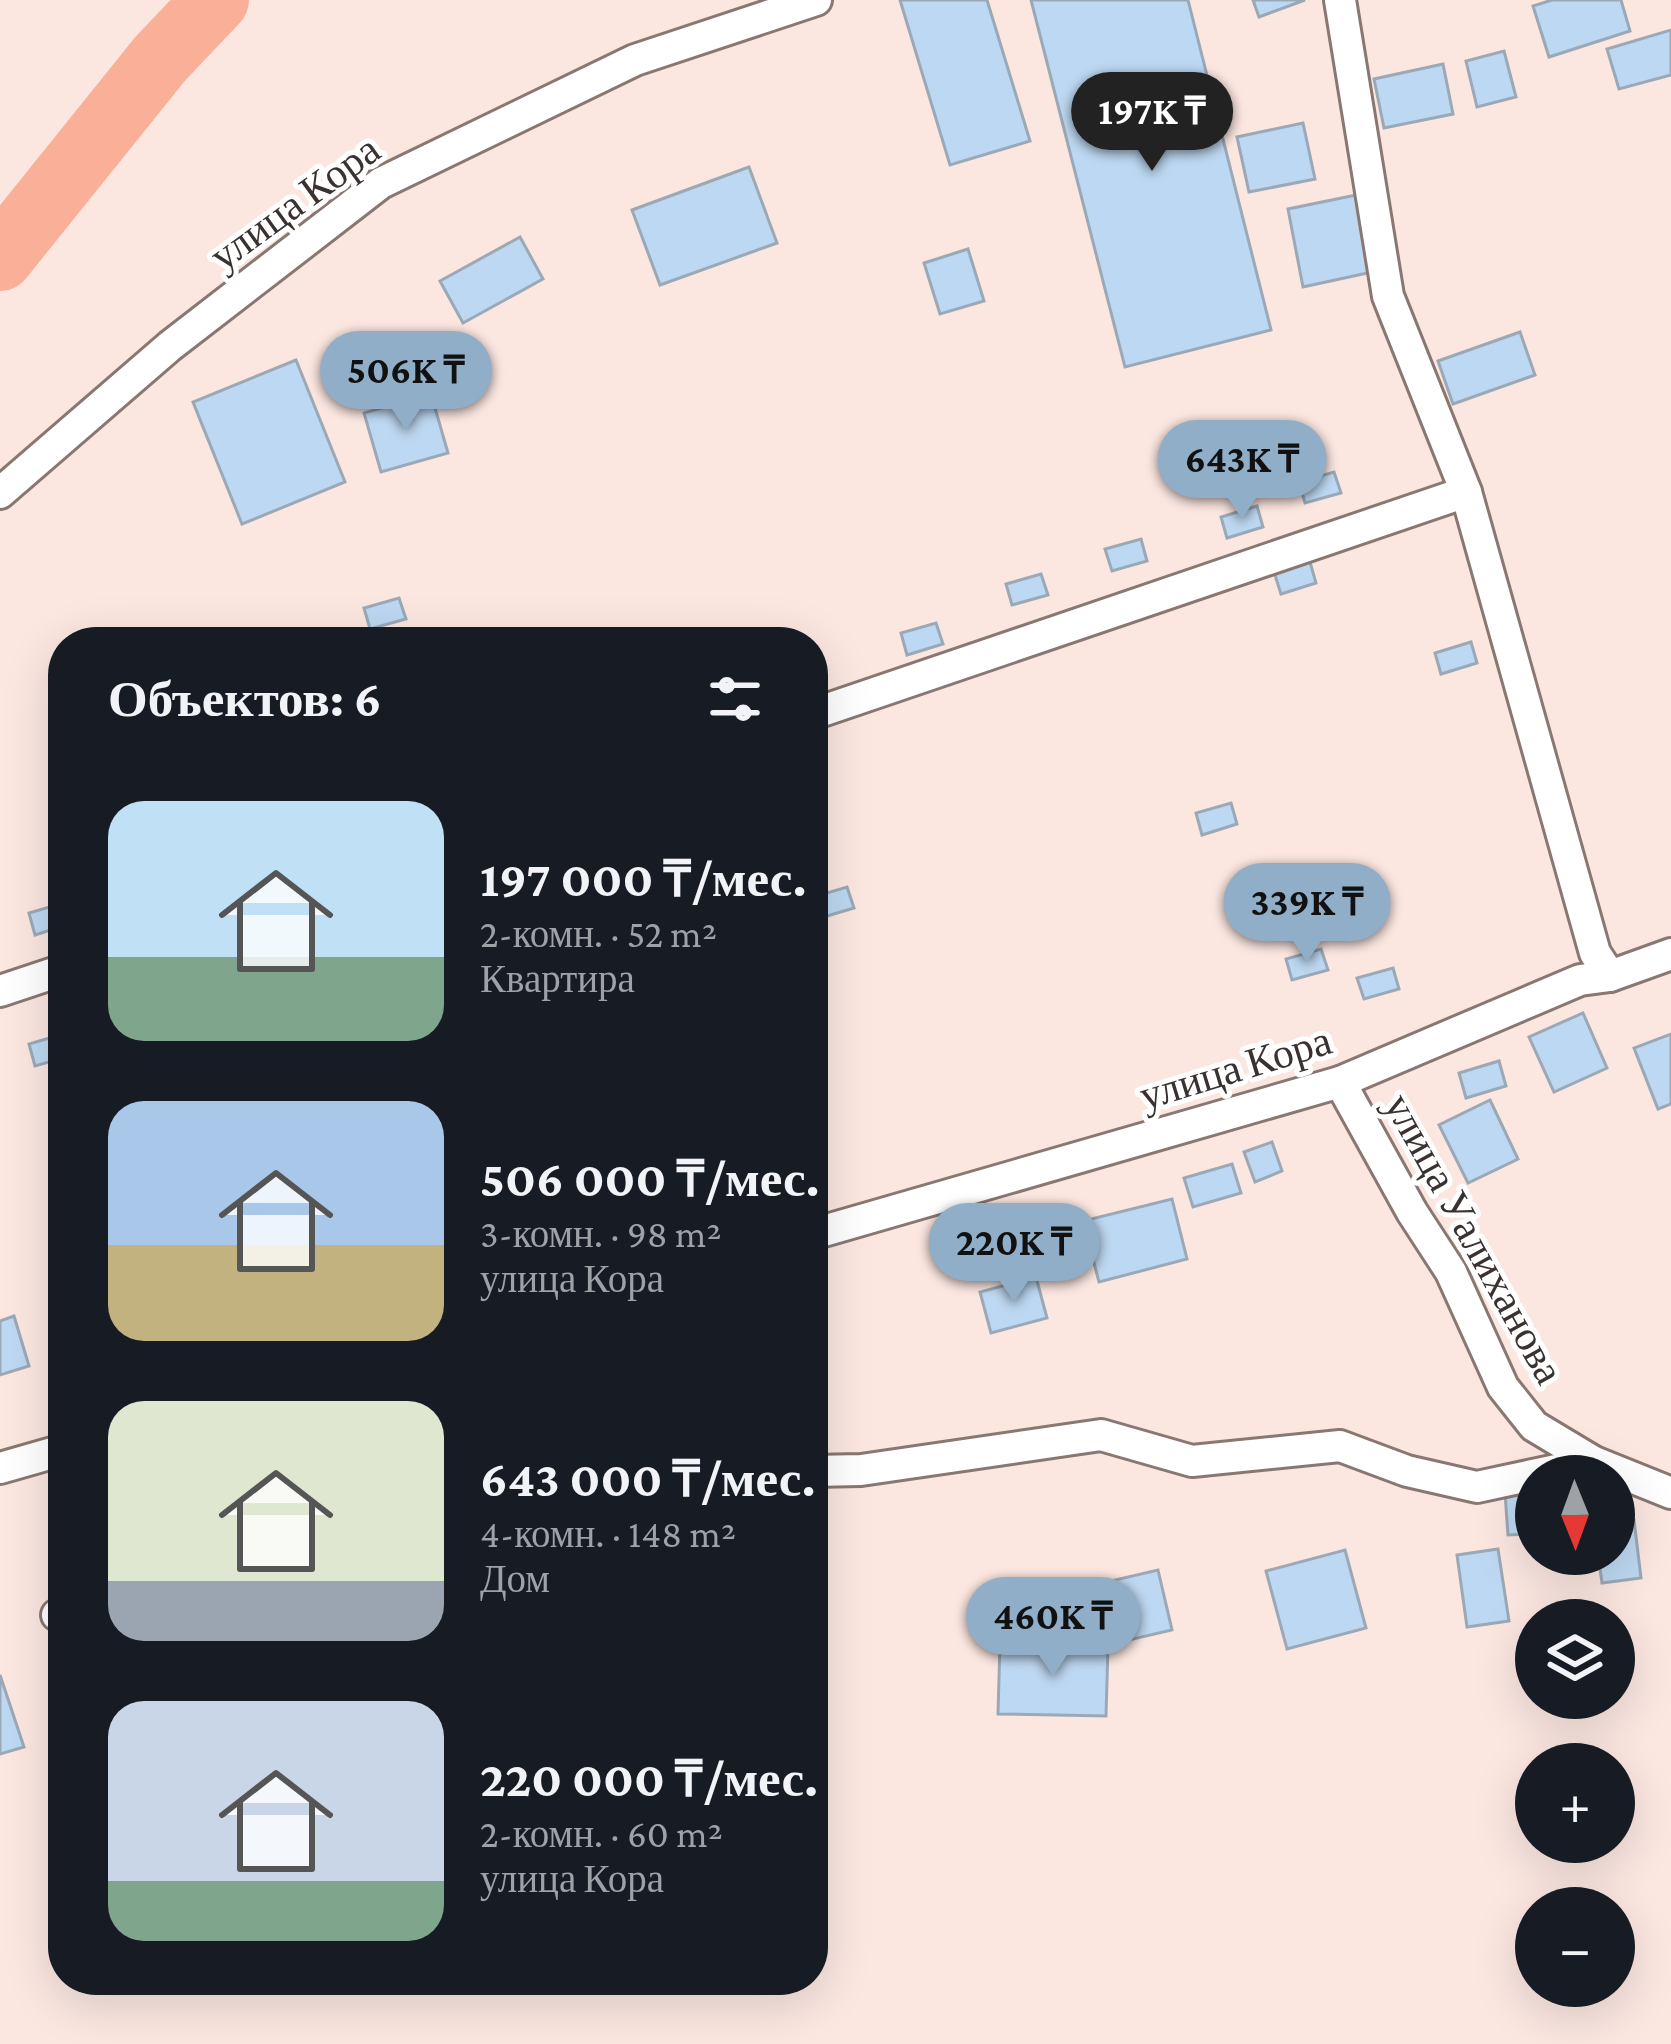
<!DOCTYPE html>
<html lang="ru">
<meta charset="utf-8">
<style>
:root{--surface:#171b24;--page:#242831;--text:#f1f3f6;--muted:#9ea1a6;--accent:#90aec8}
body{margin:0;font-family:"Crimson Pro",serif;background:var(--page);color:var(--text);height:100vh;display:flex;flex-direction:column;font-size:45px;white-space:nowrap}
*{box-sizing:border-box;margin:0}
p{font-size:39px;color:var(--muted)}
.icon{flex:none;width:66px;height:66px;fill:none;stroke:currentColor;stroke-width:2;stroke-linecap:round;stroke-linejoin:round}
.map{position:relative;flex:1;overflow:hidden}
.side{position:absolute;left:48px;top:627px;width:780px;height:1368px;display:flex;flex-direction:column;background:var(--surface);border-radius:48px;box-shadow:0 12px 48px #0002}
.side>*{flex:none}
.needle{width:78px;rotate:179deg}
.controls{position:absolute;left:1515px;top:1455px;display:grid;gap:24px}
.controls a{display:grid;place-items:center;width:120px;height:120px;border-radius:50%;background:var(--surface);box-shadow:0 12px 48px #0002;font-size:60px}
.price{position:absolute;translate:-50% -102px;padding:0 27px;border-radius:42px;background:var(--accent);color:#111;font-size:39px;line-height:78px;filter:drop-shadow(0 3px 6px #0008)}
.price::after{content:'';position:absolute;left:50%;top:72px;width:36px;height:27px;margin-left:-18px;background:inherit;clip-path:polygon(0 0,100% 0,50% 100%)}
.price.current{background:#222;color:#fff}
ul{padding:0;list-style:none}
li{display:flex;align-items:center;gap:36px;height:300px;padding:0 60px}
li span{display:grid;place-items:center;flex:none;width:336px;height:240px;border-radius:36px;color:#555}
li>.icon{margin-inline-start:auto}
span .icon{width:144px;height:144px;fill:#fffc;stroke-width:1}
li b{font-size:51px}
h2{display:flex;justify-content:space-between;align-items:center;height:144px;padding:0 60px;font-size:51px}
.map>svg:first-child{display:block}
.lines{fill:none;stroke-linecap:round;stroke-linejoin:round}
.river{stroke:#f9af98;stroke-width:66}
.building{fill:#bdd8f2;stroke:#9ba9b6;stroke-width:3}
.minor-casing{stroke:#897771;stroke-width:36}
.minor{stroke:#fff;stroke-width:30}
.labels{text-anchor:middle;stroke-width:10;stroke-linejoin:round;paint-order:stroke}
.street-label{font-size:42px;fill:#3a3230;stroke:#fff}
</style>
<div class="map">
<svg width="1671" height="2044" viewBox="0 0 1671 2044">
<rect width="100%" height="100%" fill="#fbe6e0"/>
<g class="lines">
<path class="river" d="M 0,258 L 160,59 L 216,0"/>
</g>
<g class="building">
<path d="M 900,0 L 987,0 L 1030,141 L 950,165 Z"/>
<path d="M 1031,0 L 1188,0 L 1271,330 L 1125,367 Z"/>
<path d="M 1253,0 L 1305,0 L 1259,17 Z"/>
<path d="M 1552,0 L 1621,0 L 1630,31 L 1549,57 L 1533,6 Z"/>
<path d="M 1671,30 L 1671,75 L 1619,89 L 1607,49 Z"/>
<path d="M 1504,51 L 1516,97 L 1477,107 L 1466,61 Z"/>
<path d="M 1443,64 L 1453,114 L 1384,128 L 1374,79 Z"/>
<path d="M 1303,123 L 1315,179 L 1249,192 L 1237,137 Z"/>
<path d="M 749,167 L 777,243 L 660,285 L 632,210 Z"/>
<path d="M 1356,195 L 1372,272 L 1303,287 L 1288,209 Z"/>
<path d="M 520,237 L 543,279 L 463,323 L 440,281 Z"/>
<path d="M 968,249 L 984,301 L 940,314 L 924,263 Z"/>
<path d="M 1520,332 L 1535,375 L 1453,404 L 1438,361 Z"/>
<path d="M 296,360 L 345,482 L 242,524 L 193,402 Z"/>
<path d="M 431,394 L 448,453 L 381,472 L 364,413 Z"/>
<path d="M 1334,472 L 1341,493 L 1305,503 L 1299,482 Z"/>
<path d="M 1257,506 L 1263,527 L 1227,538 L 1221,517 Z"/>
<path d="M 1141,539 L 1147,561 L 1112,571 L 1105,549 Z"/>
<path d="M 1310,562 L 1316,583 L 1281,594 L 1274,572 Z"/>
<path d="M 1041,574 L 1048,595 L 1012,605 L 1006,584 Z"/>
<path d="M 399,598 L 406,619 L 370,629 L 364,608 Z"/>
<path d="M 936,623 L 943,644 L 907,655 L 901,633 Z"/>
<path d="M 1471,642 L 1477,663 L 1441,674 L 1435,653 Z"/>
<path d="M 1231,803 L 1237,824 L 1202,835 L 1196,813 Z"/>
<path d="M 847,887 L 854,908 L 817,919 L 813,897 Z"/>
<path d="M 63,903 L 63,926 L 35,935 L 29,913 Z"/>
<path d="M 1321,949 L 1328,970 L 1292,980 L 1286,959 Z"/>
<path d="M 1393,968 L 1399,989 L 1364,999 L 1357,978 Z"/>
<path d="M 1583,1013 L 1607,1068 L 1554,1092 L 1529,1037 Z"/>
<path d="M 63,1034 L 63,1058 L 35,1066 L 29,1044 Z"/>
<path d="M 1671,1034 L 1671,1104 L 1658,1109 L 1634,1048 Z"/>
<path d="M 1499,1061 L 1506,1086 L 1466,1098 L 1459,1073 Z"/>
<path d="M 1490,1100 L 1518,1159 L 1468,1183 L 1439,1125 Z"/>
<path d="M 1272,1142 L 1282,1171 L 1255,1182 L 1244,1152 Z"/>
<path d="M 1232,1164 L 1241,1193 L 1193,1207 L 1184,1178 Z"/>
<path d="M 1172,1199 L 1187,1259 L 1099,1282 L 1083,1221 Z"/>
<path d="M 1036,1277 L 1047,1318 L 991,1333 L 980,1292 Z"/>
<path d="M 14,1316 L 29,1366 L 0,1375 L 0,1321 Z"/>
<path d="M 1536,1492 L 1536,1534 L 1508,1535 L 1505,1493 Z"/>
<path d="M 1634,1520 L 1641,1578 L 1602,1583 L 1598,1554 L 1614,1554 L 1614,1523 Z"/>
<path d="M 1498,1549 L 1509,1621 L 1467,1627 L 1457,1555 Z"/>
<path d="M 1345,1550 L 1366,1628 L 1287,1649 L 1266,1571 Z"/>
<path d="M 1158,1570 L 1172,1630 L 1116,1643 L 1102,1583 Z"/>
<path d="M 1000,1642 L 1108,1646 L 1106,1716 L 998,1714 Z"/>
<path d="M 0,1675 L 24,1747 L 0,1754 Z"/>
</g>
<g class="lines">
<defs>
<g id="minor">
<path d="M 1340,0 L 1388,296 L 1466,492 L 1595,953 L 1610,976"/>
<path d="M 0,493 L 170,346 L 381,183 L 635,60 L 816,0"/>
<path d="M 813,714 L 1466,492"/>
<path d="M 0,991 L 63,970"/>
<path d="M 1340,1082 L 1412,1212 L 1451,1272 L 1503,1387 L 1534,1426 L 1594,1462 L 1671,1493"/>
<path d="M 813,1234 L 1340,1082 L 1580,980 L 1610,976 L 1671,954"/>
<path d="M 0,1468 L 63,1450"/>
<path d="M 813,1471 L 861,1470 L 1101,1435 L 1192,1461 L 1340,1446 L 1407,1471 L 1477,1487 L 1594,1462"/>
<path d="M 57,1615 L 63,1613"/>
</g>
</defs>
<use href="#minor" class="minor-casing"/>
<use href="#minor" class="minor"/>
</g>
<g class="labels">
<g class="street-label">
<text transform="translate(294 202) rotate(-36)" y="15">улица Кора</text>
<text transform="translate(1235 1067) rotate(-17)" y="15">улица Кора</text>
<text transform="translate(1475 1238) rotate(61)" y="15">улица Уалиханова</text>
</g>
</g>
</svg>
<div class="controls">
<a><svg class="needle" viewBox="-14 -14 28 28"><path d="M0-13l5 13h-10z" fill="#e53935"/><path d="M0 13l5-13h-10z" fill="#9ea1a6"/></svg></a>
<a><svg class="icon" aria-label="layers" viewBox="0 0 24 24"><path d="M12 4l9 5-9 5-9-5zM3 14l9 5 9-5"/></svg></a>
<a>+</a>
<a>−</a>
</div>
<b class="price current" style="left:1152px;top:174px">197K ₸</b>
<b class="price" style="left:406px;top:433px">506K ₸</b>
<b class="price" style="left:1242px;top:522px">643K ₸</b>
<b class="price" style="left:1307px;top:965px">339K ₸</b>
<b class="price" style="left:1014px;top:1305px">220K ₸</b>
<b class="price" style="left:1053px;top:1679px">460K ₸</b>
<section class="side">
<h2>Объектов: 6<svg class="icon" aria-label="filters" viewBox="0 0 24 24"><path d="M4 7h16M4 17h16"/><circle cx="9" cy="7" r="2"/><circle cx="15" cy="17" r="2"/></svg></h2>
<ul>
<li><span style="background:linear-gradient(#bfe0f5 65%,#7fa58c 0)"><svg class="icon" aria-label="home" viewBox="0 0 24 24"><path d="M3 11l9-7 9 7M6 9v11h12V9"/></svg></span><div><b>197 000 ₸/мес.</b><p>2-комн. · 52 m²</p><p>Квартира</p></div></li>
<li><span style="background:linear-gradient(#a9c7e8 60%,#c2b280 0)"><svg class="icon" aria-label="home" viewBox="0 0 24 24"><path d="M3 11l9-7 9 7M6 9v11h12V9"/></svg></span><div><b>506 000 ₸/мес.</b><p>3-комн. · 98 m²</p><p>улица Кора</p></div></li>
<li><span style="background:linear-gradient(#dfe7d0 75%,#9aa5b1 0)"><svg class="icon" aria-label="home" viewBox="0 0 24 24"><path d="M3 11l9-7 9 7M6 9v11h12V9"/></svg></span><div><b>643 000 ₸/мес.</b><p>4-комн. · 148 m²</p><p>Дом</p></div></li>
<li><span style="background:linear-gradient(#c9d6e8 75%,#7fa58c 0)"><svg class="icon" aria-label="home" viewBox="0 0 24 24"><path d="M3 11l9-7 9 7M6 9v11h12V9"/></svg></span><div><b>220 000 ₸/мес.</b><p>2-комн. · 60 m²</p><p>улица Кора</p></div></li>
</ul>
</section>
</div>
